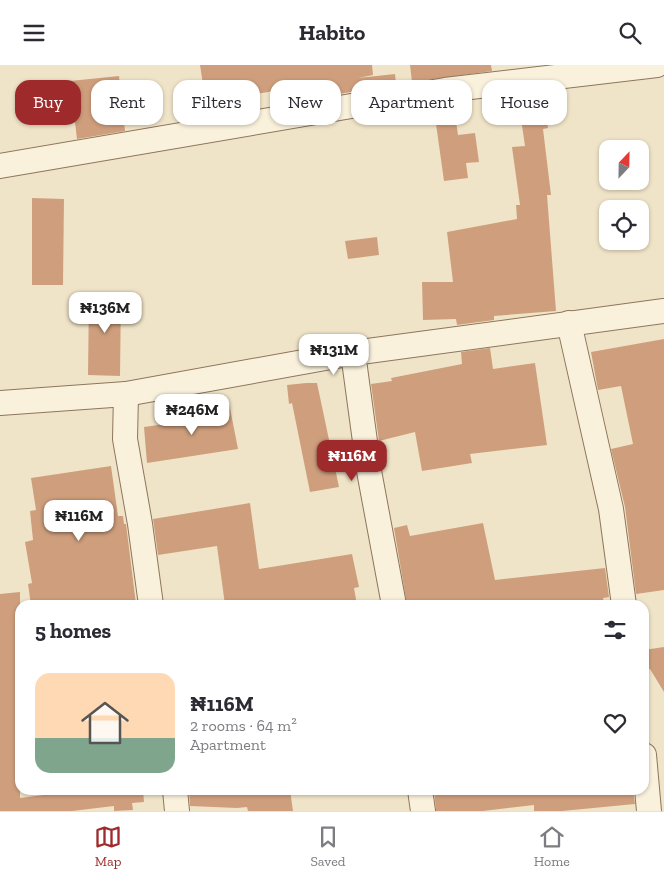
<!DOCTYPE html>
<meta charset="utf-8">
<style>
:root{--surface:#fff;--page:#f7f7f7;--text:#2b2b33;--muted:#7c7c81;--line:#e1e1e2;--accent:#9e2a2b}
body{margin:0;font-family:"Zilla Slab",serif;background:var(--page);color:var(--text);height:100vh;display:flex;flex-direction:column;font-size:19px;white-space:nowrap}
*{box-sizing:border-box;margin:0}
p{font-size:16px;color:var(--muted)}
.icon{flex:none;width:28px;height:28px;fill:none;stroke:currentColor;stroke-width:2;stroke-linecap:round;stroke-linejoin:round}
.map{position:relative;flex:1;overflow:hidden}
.sheet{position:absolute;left:15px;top:535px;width:634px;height:195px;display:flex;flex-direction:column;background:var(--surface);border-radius:15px;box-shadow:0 1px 4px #0004}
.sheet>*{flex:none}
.top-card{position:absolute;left:15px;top:15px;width:635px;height:45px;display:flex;gap:10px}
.needle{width:32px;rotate:22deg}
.tools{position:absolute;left:599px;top:75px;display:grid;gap:10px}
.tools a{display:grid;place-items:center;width:50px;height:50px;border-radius:10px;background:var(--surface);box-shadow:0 1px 4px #0004;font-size:25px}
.price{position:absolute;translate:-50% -42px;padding:0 11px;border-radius:10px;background:#fff;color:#222;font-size:16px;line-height:32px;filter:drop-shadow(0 1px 2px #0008)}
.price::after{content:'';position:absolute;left:50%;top:30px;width:15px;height:11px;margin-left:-8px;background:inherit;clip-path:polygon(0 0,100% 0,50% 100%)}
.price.on{background:var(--accent);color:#fff}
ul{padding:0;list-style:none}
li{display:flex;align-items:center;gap:15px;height:125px;padding:0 20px}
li+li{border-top:1px solid var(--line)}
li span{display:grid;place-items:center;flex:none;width:140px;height:100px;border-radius:15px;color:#555}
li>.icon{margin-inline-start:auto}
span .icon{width:60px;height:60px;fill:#fffc;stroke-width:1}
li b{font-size:21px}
h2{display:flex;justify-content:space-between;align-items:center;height:60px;padding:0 20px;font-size:21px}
.pill{padding:0 18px;border-radius:15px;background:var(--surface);box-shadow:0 1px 4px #0004;font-size:18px;line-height:45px}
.pill.on{background:var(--accent);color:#fff}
header{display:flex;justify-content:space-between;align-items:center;height:65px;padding:0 20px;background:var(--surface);font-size:22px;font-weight:700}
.tabs{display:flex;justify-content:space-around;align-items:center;height:70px;border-top:1px solid var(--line);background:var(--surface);font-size:14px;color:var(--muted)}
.tabs a{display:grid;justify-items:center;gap:2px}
.tabs .on{color:var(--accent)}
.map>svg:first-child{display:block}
.building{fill:#cf9f7d}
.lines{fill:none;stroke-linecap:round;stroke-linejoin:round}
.street-casing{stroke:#8d765c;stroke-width:26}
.street{stroke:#faf1dc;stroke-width:24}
</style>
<header><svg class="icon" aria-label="menu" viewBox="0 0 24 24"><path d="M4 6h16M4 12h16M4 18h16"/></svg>Habito<svg class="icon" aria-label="search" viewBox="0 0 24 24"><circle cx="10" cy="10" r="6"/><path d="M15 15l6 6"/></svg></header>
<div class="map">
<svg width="664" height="746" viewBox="0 0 664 746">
<rect width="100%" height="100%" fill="#f0e4c8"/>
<g class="building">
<path d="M 200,0 L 372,0 L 373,10 L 358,13 L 395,9 L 396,19 L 328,31 L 326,18 L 242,31 L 245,45 L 208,52 Z"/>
<path d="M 410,0 L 491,0 L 492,6 L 412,17 Z"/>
<path d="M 119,11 L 125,66 L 77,74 L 70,16 Z"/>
<path d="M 545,43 L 548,63 L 543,64 L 551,130 L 547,130 L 556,246 L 494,251 L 494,255 L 457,260 L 456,254 L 423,255 L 422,217 L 453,217 L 447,167 L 517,154 L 516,140 L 520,140 L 512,82 L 525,81 L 520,47 Z"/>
<path d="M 456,56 L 458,70 L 475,68 L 479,97 L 466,98 L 468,113 L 444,116 L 436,59 Z"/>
<path d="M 32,133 L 64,134 L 63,220 L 32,220 Z"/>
<path d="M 377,172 L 379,190 L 348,194 L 345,176 Z"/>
<path d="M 89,227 L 121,228 L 120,311 L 88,310 Z"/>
<path d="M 664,274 L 664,525 L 636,529 L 625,442 L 611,384 L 633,379 L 621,321 L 598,325 L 591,287 Z"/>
<path d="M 490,283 L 493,304 L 535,298 L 547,380 L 470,389 L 472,398 L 422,406 L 415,367 L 379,376 L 371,319 L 392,316 L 391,313 L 462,299 L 461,287 Z"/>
<path d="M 306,318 L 317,318 L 339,422 L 310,427 L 292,338 L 289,339 L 287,320 Z"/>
<path d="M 229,338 L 238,384 L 147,398 L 144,362 L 194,355 L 192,345 Z"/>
<path d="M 111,401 L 118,451 L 123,451 L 124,459 L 126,459 L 136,539 L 126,540 L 31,540 L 28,519 L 32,518 L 25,477 L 33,475 L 30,446 L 36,445 L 31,413 Z"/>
<path d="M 250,438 L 259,504 L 352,489 L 359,522 L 354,523 L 357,540 L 225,540 L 217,481 L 158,490 L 153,454 Z"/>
<path d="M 483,458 L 495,515 L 605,503 L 609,532 L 603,533 L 604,540 L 407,540 L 394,463 L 407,460 L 410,471 Z"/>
<path d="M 20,527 L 20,733 L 59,728 L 59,725 L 143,725 L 144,737 L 132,738 L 133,745 L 114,746 L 114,741 L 72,746 L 0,746 L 0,529 Z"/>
<path d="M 664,582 L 664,627 L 650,604 L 644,605 L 644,585 Z"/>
<path d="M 189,725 L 290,725 L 293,746 L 248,746 L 247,742 L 237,743 L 190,741 Z"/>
<path d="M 434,725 L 633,725 L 635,739 L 562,746 L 534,746 L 534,740 L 483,746 L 436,746 Z"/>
</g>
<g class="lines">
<defs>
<g id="street">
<path d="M 0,101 L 445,25 L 657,0"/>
<path d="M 569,258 L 611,444 L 624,540"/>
<path d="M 353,288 L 369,406 L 394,540"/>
<path d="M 126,329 L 125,374 L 140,459 L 151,540"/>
<path d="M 0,338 L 126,329 L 353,288 L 664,246"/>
<path d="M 644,690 L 649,746"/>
<path d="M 175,725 L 177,746"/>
<path d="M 420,725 L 423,746"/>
</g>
</defs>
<use href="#street" class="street-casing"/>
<use href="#street" class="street"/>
</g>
</svg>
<div class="tools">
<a><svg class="needle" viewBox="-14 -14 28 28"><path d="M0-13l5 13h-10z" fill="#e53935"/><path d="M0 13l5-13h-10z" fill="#7c7c81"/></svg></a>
<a><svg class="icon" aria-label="locate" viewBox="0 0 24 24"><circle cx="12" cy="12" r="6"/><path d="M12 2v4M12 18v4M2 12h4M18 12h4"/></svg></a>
</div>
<b class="price" style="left:105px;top:269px">₦136M</b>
<b class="price" style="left:334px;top:311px">₦131M</b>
<b class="price" style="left:192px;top:371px">₦246M</b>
<b class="price on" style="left:352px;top:417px">₦116M</b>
<b class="price" style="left:79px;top:477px">₦116M</b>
<div class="top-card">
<a class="pill on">Buy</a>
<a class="pill">Rent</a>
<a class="pill">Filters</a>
<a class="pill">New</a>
<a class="pill">Apartment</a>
<a class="pill">House</a>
</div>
<section class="sheet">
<h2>5 homes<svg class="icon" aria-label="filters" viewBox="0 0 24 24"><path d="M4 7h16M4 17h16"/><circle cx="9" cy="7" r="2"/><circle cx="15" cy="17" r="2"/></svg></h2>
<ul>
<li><span style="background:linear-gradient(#ffd9b3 65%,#7fa58c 0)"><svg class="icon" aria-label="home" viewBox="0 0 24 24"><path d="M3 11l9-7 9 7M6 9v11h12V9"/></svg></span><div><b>₦116M</b><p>2 rooms · 64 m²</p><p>Apartment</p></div><svg class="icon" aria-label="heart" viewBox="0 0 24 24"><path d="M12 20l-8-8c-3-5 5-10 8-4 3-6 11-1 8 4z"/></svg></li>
</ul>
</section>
</div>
<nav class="tabs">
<a class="on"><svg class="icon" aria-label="map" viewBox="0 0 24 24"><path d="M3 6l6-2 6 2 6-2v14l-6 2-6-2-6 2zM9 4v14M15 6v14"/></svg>Map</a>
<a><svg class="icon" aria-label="saved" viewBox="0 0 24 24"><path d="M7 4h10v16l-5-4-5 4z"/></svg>Saved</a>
<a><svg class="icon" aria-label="home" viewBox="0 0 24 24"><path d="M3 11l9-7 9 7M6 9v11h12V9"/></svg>Home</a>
</nav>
